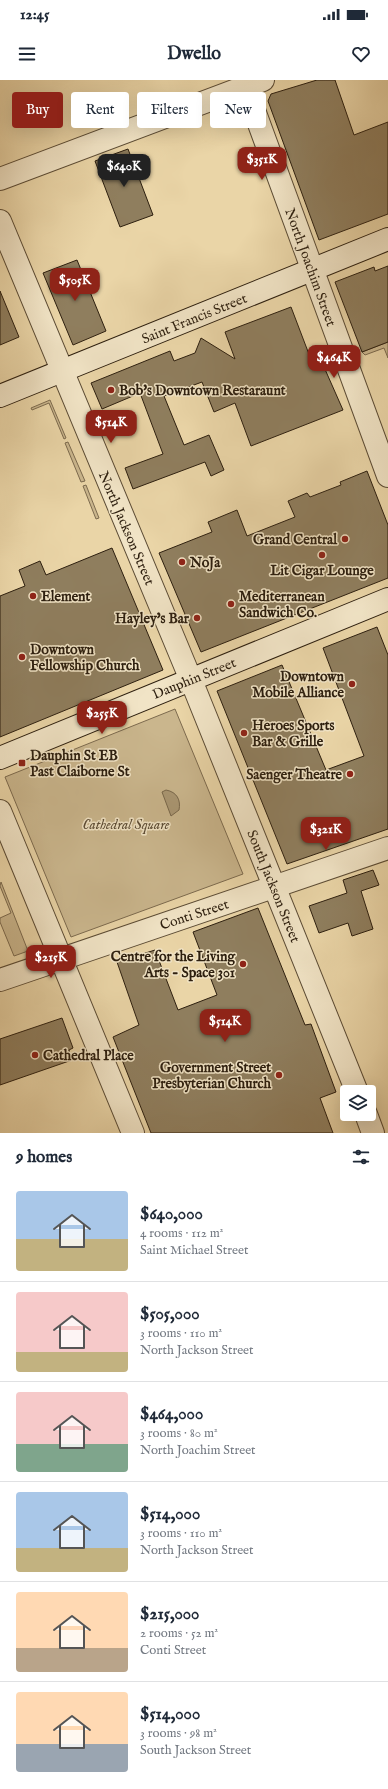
<!DOCTYPE html>
<meta charset="utf-8">
<style>
:root{--surface:#fff;--page:#f2f2f3;--text:#1f2937;--muted:#747a83;--line:#e0e1e3;--accent:#8f2418}
body{margin:0;font-family:"IM FELL English",serif;background:var(--page);color:var(--text);height:100vh;display:flex;flex-direction:column;font-size:15px;white-space:nowrap}
*{box-sizing:border-box;margin:0}
p{font-size:13px;color:var(--muted)}
.icon{flex:none;width:22px;height:22px;fill:none;stroke:currentColor;stroke-width:2;stroke-linecap:round;stroke-linejoin:round}
.map{position:relative;height:1053px;overflow:hidden}
.panel{display:flex;flex-direction:column;background:var(--surface);flex:1}
.panel>*{flex:none}
.top-card{position:absolute;left:12px;top:12px;width:364px;height:36px;display:flex;gap:8px}
.controls{position:absolute;left:340px;top:1005px;display:grid;gap:8px}
.controls a{display:grid;place-items:center;width:36px;height:36px;border-radius:4px;background:var(--surface);box-shadow:0 4px 16px #0002;font-size:20px}
.price{position:absolute;translate:-50% -34px;padding:0 9px;border-radius:8px;background:var(--accent);color:#fff;font-size:13px;line-height:26px;filter:drop-shadow(0 1px 2px #0008)}
.price::after{content:'';position:absolute;left:50%;top:24px;width:12px;height:9px;margin-left:-6px;background:inherit;clip-path:polygon(0 0,100% 0,50% 100%)}
.price.active{background:#222;color:#fff}
ul{padding:0;list-style:none}
li{display:flex;align-items:center;gap:12px;height:100px;padding:0 16px}
li+li{border-top:1px solid var(--line)}
li span{display:grid;place-items:center;flex:none;width:112px;height:80px;border-radius:4px;color:#555}
li>.icon{margin-inline-start:auto}
span .icon{width:48px;height:48px;fill:#fffc;stroke-width:1}
li b{font-size:17px}
h2{display:flex;justify-content:space-between;align-items:center;height:48px;padding:0 16px;font-size:17px}
.tag{padding:0 14px;border-radius:4px;background:var(--surface);box-shadow:0 4px 16px #0002;font-size:14px;line-height:36px}
.tag.active{background:var(--accent);color:#fff}
.status{display:flex;justify-content:space-between;align-items:center;height:28px;padding:0 20px;background:var(--surface);direction:ltr}
.status svg{height:11px;fill:currentColor}
header{display:flex;justify-content:space-between;align-items:center;height:52px;padding:0 16px;background:var(--surface);font-size:18px;font-weight:800}
.map>svg:first-child{display:block}
.green{fill:#cab68d;stroke:#7c6a4e}
.water{fill:#aa9773;stroke:#78674b}
.building{fill:#8f7e5e;stroke:#2d1f0f}
.lines{fill:none;stroke-linecap:round;stroke-linejoin:round}
.street-casing{stroke:#5c4c35;stroke-width:24}
.secondary-casing{stroke:#2d1f0f;stroke-width:24}
.street{stroke:#f1e4c6;stroke-width:22}
.secondary{stroke:#f1e4c6;stroke-width:22}
.poi-dot{fill:#8f2418;stroke:#f1e4c6;stroke-width:1.5}
.labels{text-anchor:middle;stroke-width:3;stroke-linejoin:round;paint-order:stroke}
.street-label{font-size:14px;fill:#2d1f0f;stroke:#f1e4c6}
.poi-label{font-size:14px;font-weight:bold;fill:#2d1f0f;stroke:#f1e4c6;text-anchor:start}
.park-label{font-size:14px;font-style:italic;fill:#5c4c35;stroke:#f1e4c6}
</style>
<div class="status"><b>12:45</b><svg viewBox="0 0 49 12"><path d="M0 12V9h3v3zM5 12V6h3v6zM10 12V3h3v9zM15 12V0h3v12zM26 1h20v11H26zM47 4h2v5h-2z"/></svg></div>
<header><svg class="icon" aria-label="menu" viewBox="0 0 24 24"><path d="M4 6h16M4 12h16M4 18h16"/></svg>Dwello<svg class="icon" aria-label="heart" viewBox="0 0 24 24"><path d="M12 20l-8-8c-3-5 5-10 8-4 3-6 11-1 8 4z"/></svg></header>
<div class="map">
<svg width="388" height="1053" viewBox="0 0 388 1053">
<rect width="100%" height="100%" fill="#ead5a7"/>
<filter id="stains"><feTurbulence type="fractalNoise" baseFrequency=".005" numOctaves="4"/><feColorMatrix values="0 0 0 0 .2 0 0 0 0 .09 0 0 0 0 .02 0 0 0 .5 -.17"/></filter>
<radialGradient id="worn" r=".72"><stop offset=".6" stop-color="#630" stop-opacity="0"/><stop offset="1" stop-color="#630" stop-opacity=".3"/></radialGradient>
<g class="green">
<path d="M 388,262 L 388,278 L 384,268 L 365,275 L 362,272 Z"/>
<path d="M 50,320 L 66,358 L 64,359 L 49,323 L 32,330 L 31,328 Z"/>
<path d="M 68,362 L 85,401 L 81,402 L 65,363 Z"/>
<path d="M 86,405 L 99,438 L 96,439 L 83,406 Z"/>
<path d="M 175,629 L 243,794 L 71,857 L 5,697 Z"/>
<path d="M 1,802 L 28,871 L 14,876 L 0,842 L 0,838 L 11,833 L 0,806 Z"/>
</g>
<path class="water" d="M 166,710 C 177,712 181,720 179,730 L 171,736 L 162,712 Z"/>
<g class="building">
<path d="M 317,0 L 335,0 L 354,55 L 388,42 L 388,134 L 319,160 L 268,21 L 271,14 Z"/>
<path d="M 128,69 L 153,135 L 120,147 L 95,81 Z"/>
<path d="M 77,180 L 106,251 L 73,265 L 43,193 Z"/>
<path d="M 388,186 L 388,262 L 362,272 L 335,202 L 374,187 L 375,191 Z"/>
<path d="M 0,211 L 19,257 L 0,265 Z"/>
<path d="M 291,227 L 315,290 L 324,287 L 343,330 L 251,366 L 235,323 L 214,332 L 202,302 L 164,316 L 184,365 L 209,355 L 224,390 L 211,396 L 205,382 L 133,409 L 125,388 L 163,374 L 140,313 L 102,329 L 91,303 L 170,271 L 174,281 L 195,273 L 201,258 L 235,279 L 225,252 Z"/>
<path d="M 367,391 L 388,445 L 388,498 L 201,572 L 159,473 L 212,452 L 208,442 L 237,430 L 247,456 L 295,437 L 288,421 L 307,413 L 310,417 L 341,405 L 340,402 Z"/>
<path d="M 112,468 L 163,590 L 0,657 L 0,516 L 25,506 L 19,490 L 40,481 L 46,495 Z"/>
<path d="M 377,547 L 388,575 L 388,749 L 287,784 L 217,611 L 282,585 L 326,690 L 364,676 L 323,568 Z"/>
<path d="M 373,790 L 379,805 L 361,811 L 373,849 L 352,856 L 348,843 L 319,853 L 309,826 L 347,813 L 343,800 Z"/>
<path d="M 258,828 L 305,945 L 311,944 L 336,1012 L 320,1018 L 333,1053 L 151,1053 L 113,957 L 139,945 L 117,882 L 155,870 L 178,930 L 217,915 L 193,852 Z"/>
<path d="M 62,938 L 73,968 L 69,970 L 72,980 L 0,1005 L 0,959 Z"/>
</g>
<g class="lines">
<defs>
<g id="street">
<path d="M 243,0 L 388,396"/>
<path d="M 0,99 L 263,0"/>
<path d="M 0,141 L 191,600 L 357,1012"/>
<path d="M 0,731 L 133,1053"/>
<path d="M 0,900 L 388,768"/>
<path d="M 366,1034 L 373,1053"/>
</g>
<g id="secondary">
<path d="M 0,316 L 388,159"/>
<path d="M 0,678 L 388,519"/>
</g>
</defs>
<use href="#street" class="street-casing"/>
<use href="#secondary" class="secondary-casing"/>
<use href="#street" class="street"/>
<use href="#secondary" class="secondary"/>
</g>
<g class="poi-dot">
<circle cx="111" cy="310" r="4"/>
<circle cx="345" cy="459" r="4"/>
<circle cx="322" cy="475" r="4"/>
<circle cx="182" cy="482" r="4"/>
<circle cx="33" cy="516" r="4"/>
<circle cx="231" cy="524" r="4"/>
<circle cx="197" cy="538" r="4"/>
<circle cx="22" cy="577" r="4"/>
<circle cx="352" cy="604" r="4"/>
<circle cx="244" cy="653" r="4"/>
<rect x="18" y="679" width="8" height="8" rx="2"/>
<circle cx="350" cy="694" r="4"/>
<circle cx="243" cy="884" r="4"/>
<circle cx="35" cy="975" r="4"/>
<circle cx="279" cy="995" r="4"/>
</g>
<g class="labels">
<g class="street-label">
<text transform="translate(311 187) rotate(70)" y="5">North Joachim Street</text>
<text transform="translate(194 238) rotate(-22)" y="5">Saint Francis Street</text>
<text transform="translate(127 448) rotate(67)" y="5">North Jackson Street</text>
<text transform="translate(194 598) rotate(-22)" y="5">Dauphin Street</text>
<text transform="translate(274 806) rotate(68)" y="5">South Jackson Street</text>
<text transform="translate(194 834) rotate(-18)" y="5">Conti Street</text>
</g>
<g class="poi-label">
<text x="119" y="315">Bob's Downtown Restaraunt</text>
<text x="337" y="464" text-anchor="end">Grand Central</text>
<text x="190" y="487">NoJa</text>
<text x="322" y="495" text-anchor="middle">Lit Cigar Lounge</text>
<text x="41" y="521">Element</text>
<text x="239" y="521">Mediterranean<tspan x="239" dy="16">Sandwich Co.</tspan></text>
<text x="189" y="543" text-anchor="end">Hayley's Bar</text>
<text x="30" y="574">Downtown<tspan x="30" dy="16">Fellowship Church</tspan></text>
<text x="344" y="601" text-anchor="end">Downtown<tspan x="344" dy="16">Mobile Alliance</tspan></text>
<text x="252" y="650">Heroes Sports<tspan x="252" dy="16">Bar &amp; Grille</tspan></text>
<text x="30" y="680">Dauphin St EB<tspan x="30" dy="16">Past Claiborne St</tspan></text>
<text x="342" y="699" text-anchor="end">Saenger Theatre</text>
<text x="235" y="881" text-anchor="end">Centre for the Living<tspan x="235" dy="16">Arts - Space 301</tspan></text>
<text x="43" y="980">Cathedral Place</text>
<text x="271" y="992" text-anchor="end">Government Street<tspan x="271" dy="16">Presbyterian Church</tspan></text>
</g>
<g class="park-label">
<text x="126" y="749">Cathedral Square</text>
</g>
</g>
<rect width="100%" height="100%" filter="url(#stains)"/>
<rect width="100%" height="100%" fill="url(#worn)"/>
</svg>
<div class="controls">
<a><svg class="icon" aria-label="layers" viewBox="0 0 24 24"><path d="M12 4l9 5-9 5-9-5zM3 14l9 5 9-5"/></svg></a>
</div>
<b class="price" style="left:262px;top:101px">$351K</b>
<b class="price active" style="left:124px;top:108px">$640K</b>
<b class="price" style="left:75px;top:222px">$505K</b>
<b class="price" style="left:334px;top:299px">$464K</b>
<b class="price" style="left:111px;top:364px">$514K</b>
<b class="price" style="left:102px;top:655px">$255K</b>
<b class="price" style="left:326px;top:771px">$321K</b>
<b class="price" style="left:51px;top:899px">$215K</b>
<b class="price" style="left:225px;top:963px">$514K</b>
<div class="top-card">
<a class="tag active">Buy</a>
<a class="tag">Rent</a>
<a class="tag">Filters</a>
<a class="tag">New</a>
</div>
</div>
<section class="panel">
<h2>9 homes<svg class="icon" aria-label="filters" viewBox="0 0 24 24"><path d="M4 7h16M4 17h16"/><circle cx="9" cy="7" r="2"/><circle cx="15" cy="17" r="2"/></svg></h2>
<ul>
<li><span style="background:linear-gradient(#a9c7e8 60%,#c2b280 0)"><svg class="icon" aria-label="home" viewBox="0 0 24 24"><path d="M3 11l9-7 9 7M6 9v11h12V9"/></svg></span><div><b>$640,000</b><p>4 rooms · 112 m²</p><p>Saint Michael Street</p></div></li>
<li><span style="background:linear-gradient(#f6c9c9 75%,#c2b280 0)"><svg class="icon" aria-label="home" viewBox="0 0 24 24"><path d="M3 11l9-7 9 7M6 9v11h12V9"/></svg></span><div><b>$505,000</b><p>3 rooms · 110 m²</p><p>North Jackson Street</p></div></li>
<li><span style="background:linear-gradient(#f6c9c9 65%,#7fa58c 0)"><svg class="icon" aria-label="home" viewBox="0 0 24 24"><path d="M3 11l9-7 9 7M6 9v11h12V9"/></svg></span><div><b>$464,000</b><p>3 rooms · 80 m²</p><p>North Joachim Street</p></div></li>
<li><span style="background:linear-gradient(#a9c7e8 70%,#c2b280 0)"><svg class="icon" aria-label="home" viewBox="0 0 24 24"><path d="M3 11l9-7 9 7M6 9v11h12V9"/></svg></span><div><b>$514,000</b><p>3 rooms · 110 m²</p><p>North Jackson Street</p></div></li>
<li><span style="background:linear-gradient(#ffd9b3 70%,#b9a48a 0)"><svg class="icon" aria-label="home" viewBox="0 0 24 24"><path d="M3 11l9-7 9 7M6 9v11h12V9"/></svg></span><div><b>$215,000</b><p>2 rooms · 52 m²</p><p>Conti Street</p></div></li>
<li><span style="background:linear-gradient(#ffd9b3 65%,#9aa5b1 0)"><svg class="icon" aria-label="home" viewBox="0 0 24 24"><path d="M3 11l9-7 9 7M6 9v11h12V9"/></svg></span><div><b>$514,000</b><p>3 rooms · 98 m²</p><p>South Jackson Street</p></div></li>
</ul>
</section>
